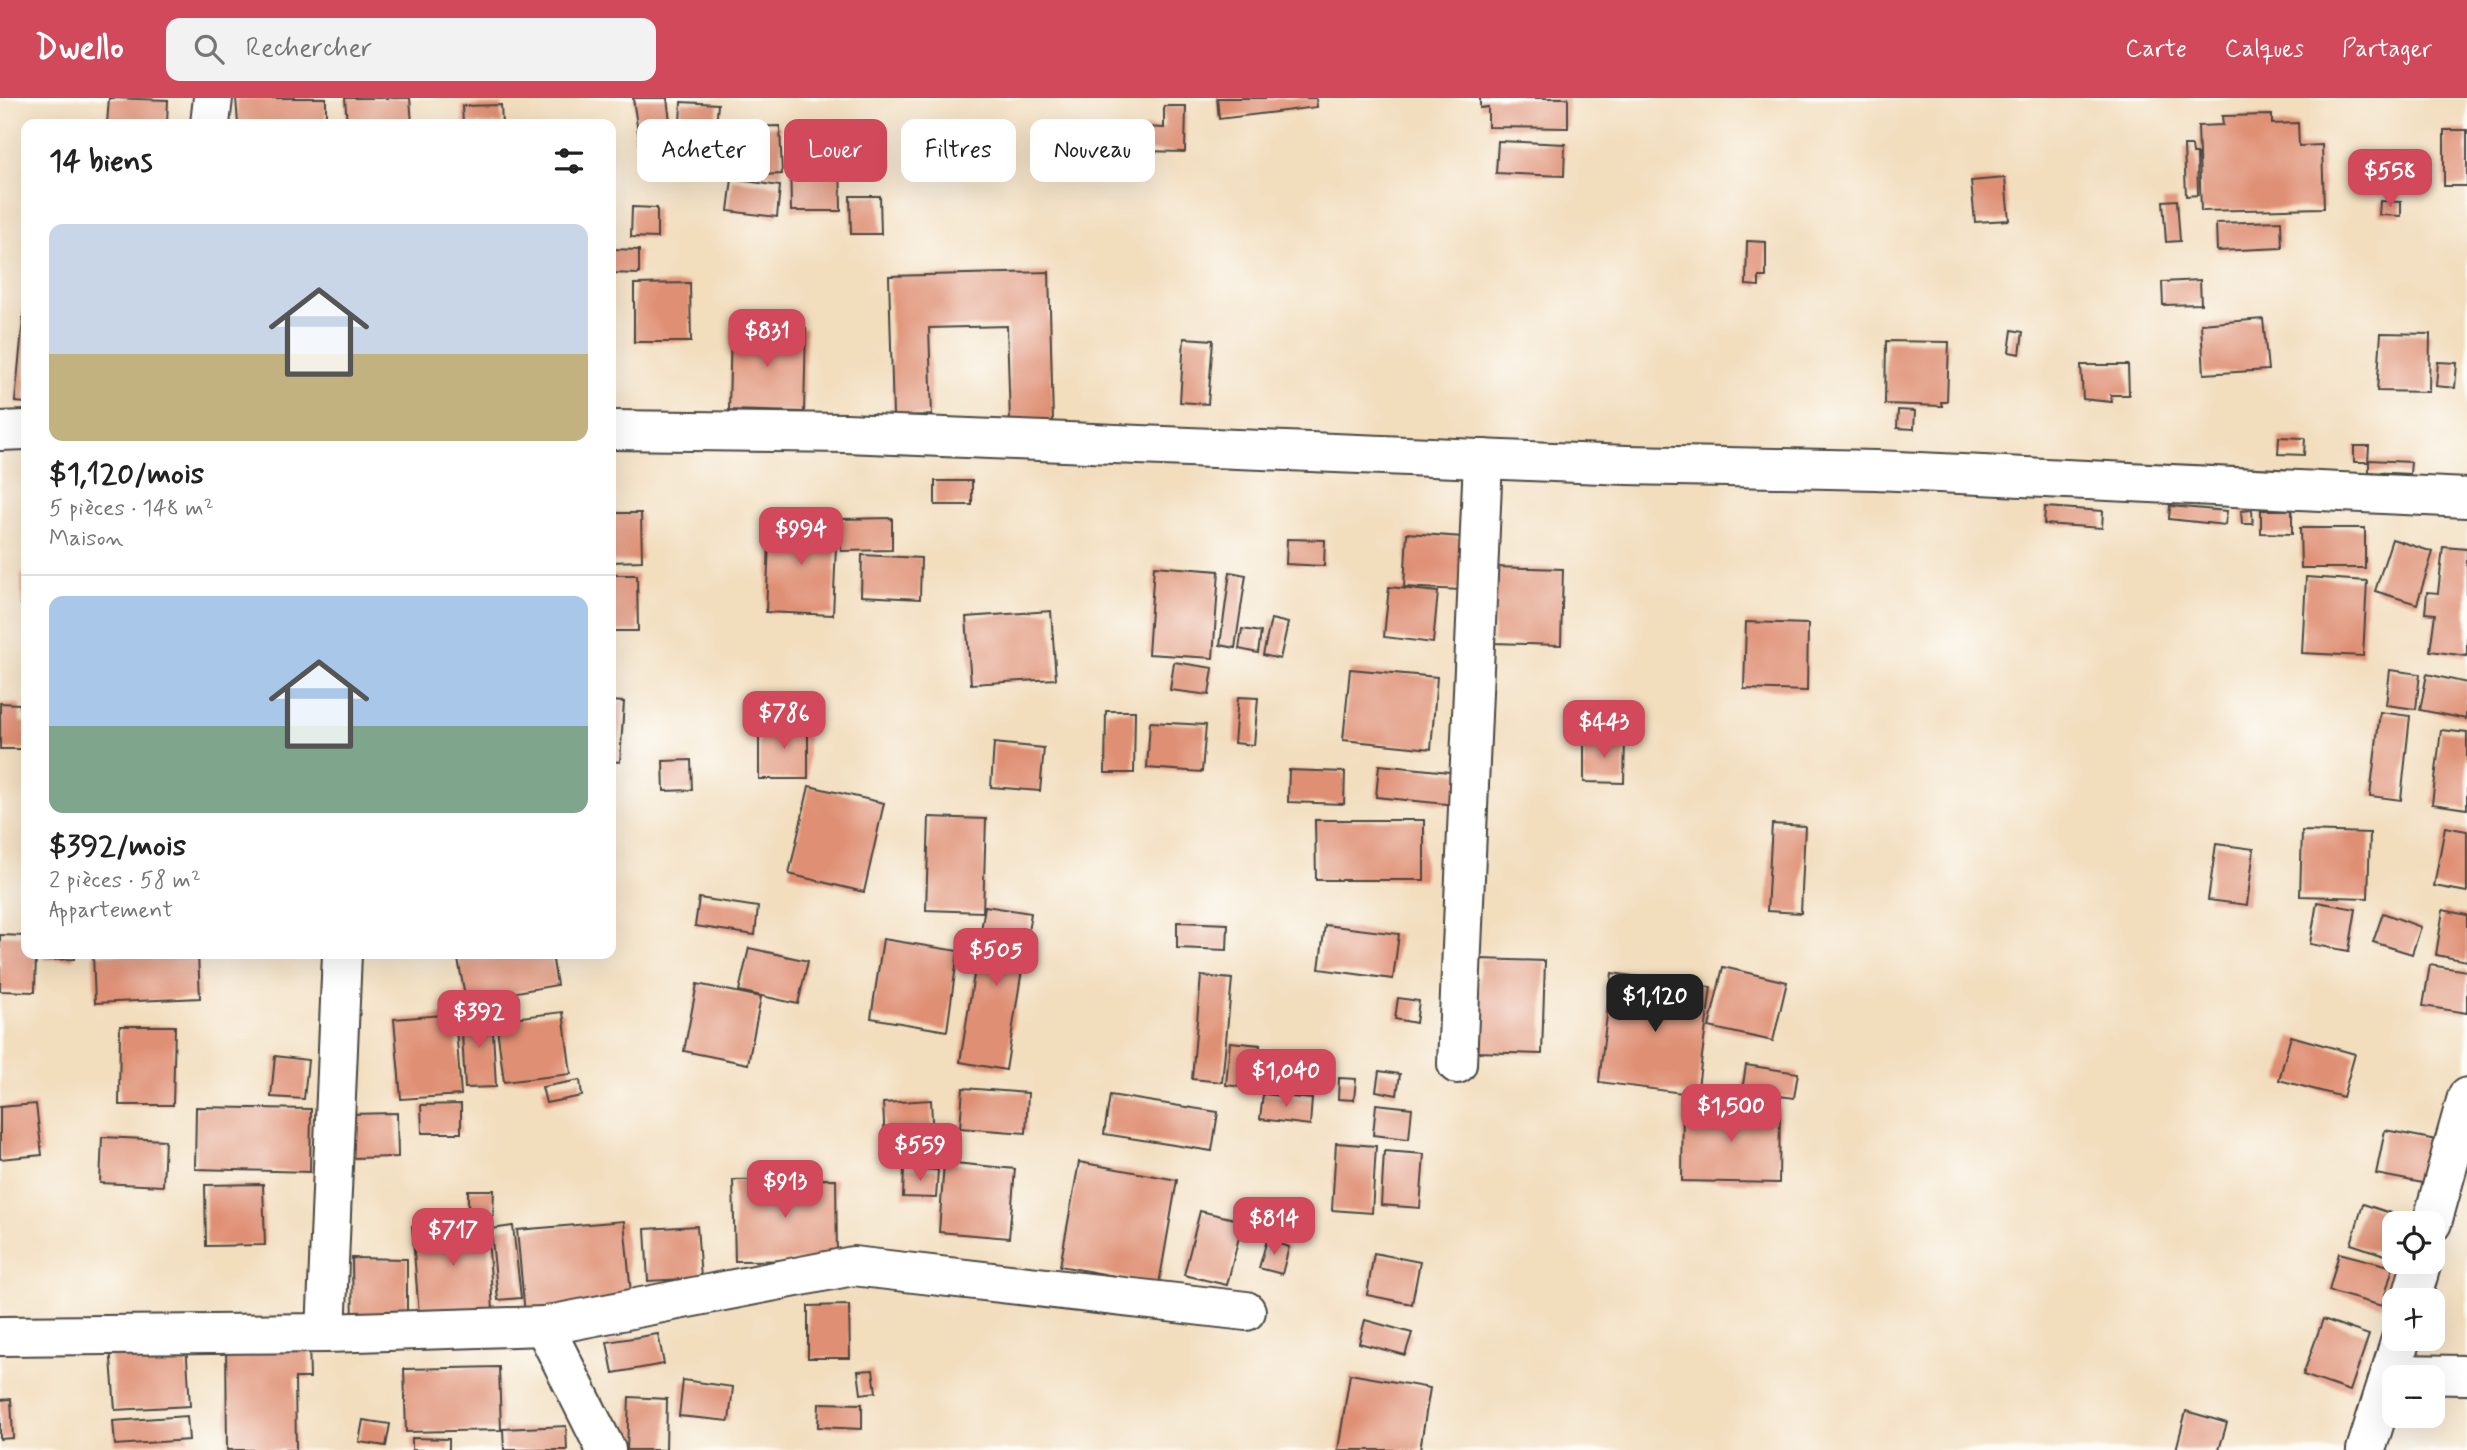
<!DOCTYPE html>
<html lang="fr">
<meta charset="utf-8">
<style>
:root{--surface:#fff;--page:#f2f2f2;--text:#222;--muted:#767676;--line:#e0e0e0;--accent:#d1495b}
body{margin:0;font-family:Mynerve,sans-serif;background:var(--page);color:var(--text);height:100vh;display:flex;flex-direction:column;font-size:26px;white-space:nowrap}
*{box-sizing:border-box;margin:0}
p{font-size:23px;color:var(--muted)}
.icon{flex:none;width:38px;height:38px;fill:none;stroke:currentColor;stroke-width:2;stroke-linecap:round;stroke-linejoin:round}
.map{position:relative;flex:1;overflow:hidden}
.panel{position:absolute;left:21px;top:21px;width:595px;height:840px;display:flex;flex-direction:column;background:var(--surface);border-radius:14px;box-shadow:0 7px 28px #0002}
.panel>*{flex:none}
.guide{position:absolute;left:637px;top:21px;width:665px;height:63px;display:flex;gap:14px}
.tools{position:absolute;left:2382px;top:1113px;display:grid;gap:14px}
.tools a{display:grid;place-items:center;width:63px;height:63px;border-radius:14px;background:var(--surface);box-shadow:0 7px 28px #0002;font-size:35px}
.price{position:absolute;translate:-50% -60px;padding:0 16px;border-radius:14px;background:var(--accent);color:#fff;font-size:23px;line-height:46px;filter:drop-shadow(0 2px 4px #0008)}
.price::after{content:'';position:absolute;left:50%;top:42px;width:21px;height:16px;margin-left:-10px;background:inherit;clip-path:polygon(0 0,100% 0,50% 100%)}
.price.selected{background:#222;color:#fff}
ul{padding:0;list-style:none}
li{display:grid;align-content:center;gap:14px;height:371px;padding:0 28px}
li+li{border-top:2px solid var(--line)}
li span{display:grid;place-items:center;height:217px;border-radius:14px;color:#555}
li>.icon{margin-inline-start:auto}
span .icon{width:126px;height:126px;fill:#fffc;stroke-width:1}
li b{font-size:30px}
h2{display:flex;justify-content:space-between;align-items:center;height:84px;padding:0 28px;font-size:30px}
.tag{padding:0 24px;border-radius:14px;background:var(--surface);box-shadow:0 7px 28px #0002;font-size:24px;line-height:63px}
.tag.selected{background:var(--accent);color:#fff}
header{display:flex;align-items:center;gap:42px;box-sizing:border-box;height:98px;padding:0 35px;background:var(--accent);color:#fff}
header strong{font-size:33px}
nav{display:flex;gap:38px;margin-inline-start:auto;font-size:24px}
.search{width:490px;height:63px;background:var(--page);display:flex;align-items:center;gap:18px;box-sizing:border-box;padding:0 24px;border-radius:14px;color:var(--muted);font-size:26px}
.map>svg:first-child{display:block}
.building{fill:#df8f73}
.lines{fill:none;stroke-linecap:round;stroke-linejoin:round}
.minor-casing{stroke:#494641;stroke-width:42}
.minor{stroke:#fff;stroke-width:38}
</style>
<header>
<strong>Dwello</strong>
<div class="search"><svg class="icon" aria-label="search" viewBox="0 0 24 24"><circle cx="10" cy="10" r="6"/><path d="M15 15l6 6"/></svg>Rechercher</div>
<nav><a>Carte</a><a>Calques</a><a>Partager</a></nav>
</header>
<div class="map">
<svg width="2467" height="1352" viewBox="0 0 2467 1352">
<rect width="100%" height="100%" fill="#fdfcf7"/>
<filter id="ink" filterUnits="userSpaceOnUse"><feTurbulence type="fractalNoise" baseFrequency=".0143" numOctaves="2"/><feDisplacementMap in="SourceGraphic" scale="14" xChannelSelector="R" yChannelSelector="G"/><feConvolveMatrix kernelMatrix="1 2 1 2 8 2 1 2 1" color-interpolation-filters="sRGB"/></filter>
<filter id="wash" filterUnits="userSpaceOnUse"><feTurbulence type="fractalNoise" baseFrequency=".00686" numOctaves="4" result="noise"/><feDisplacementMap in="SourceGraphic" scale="28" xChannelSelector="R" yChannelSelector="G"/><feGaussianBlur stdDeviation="1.57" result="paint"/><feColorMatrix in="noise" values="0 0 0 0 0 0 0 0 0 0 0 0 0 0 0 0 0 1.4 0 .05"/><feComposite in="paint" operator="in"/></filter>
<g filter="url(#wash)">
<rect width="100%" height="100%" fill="#f2ddbd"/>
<g id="blocks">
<g class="building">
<path d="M 109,0 L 168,2 L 167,26 L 107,26 Z"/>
<path d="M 236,0 L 326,0 L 326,26 L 238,26 Z"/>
<path d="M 345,0 L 410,0 L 412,26 L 347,26 Z"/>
<path d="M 633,0 L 667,0 L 673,46 L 640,49 Z"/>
<path d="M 1217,0 L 1316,0 L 1317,9 L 1219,21 Z"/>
<path d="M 1480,0 L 1568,0 L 1568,30 L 1488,29 L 1488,9 L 1480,10 Z"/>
<path d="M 681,4 L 718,6 L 716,29 L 680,27 Z"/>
<path d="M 501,7 L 502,26 L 463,26 L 462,8 Z"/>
<path d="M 1164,8 L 1186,8 L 1185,54 L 1143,53 L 1144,29 L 1164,30 Z"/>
<path d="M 2272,17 L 2272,26 L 2298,25 L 2299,48 L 2322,47 L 2324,110 L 2201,113 L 2198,28 L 2223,27 L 2222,18 Z"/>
<path d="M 780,28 L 782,76 L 738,78 L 736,29 Z"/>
<rect x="2444" y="32" width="23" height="56"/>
<path d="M 1498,43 L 1565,46 L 1564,78 L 1496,75 Z"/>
<path d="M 2184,48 L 2192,48 L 2193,56 L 2197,56 L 2198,97 L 2186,98 Z"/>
<path d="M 790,52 L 840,52 L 841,113 L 791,113 Z"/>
<path d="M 2005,80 L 2009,122 L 1975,124 L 1971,83 Z"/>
<path d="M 732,81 L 780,88 L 777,119 L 728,113 Z"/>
<path d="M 850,98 L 880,98 L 881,136 L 851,136 Z"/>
<path d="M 2177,102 L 2180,143 L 2166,144 L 2163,103 Z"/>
<path d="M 2380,103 L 2401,104 L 2401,118 L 2379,117 Z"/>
<path d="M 632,109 L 657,110 L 657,140 L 631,139 Z"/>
<path d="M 2281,123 L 2282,150 L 2217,153 L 2216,125 Z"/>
<path d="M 1747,143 L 1766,144 L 1766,179 L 1759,179 L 1759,188 L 1746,187 Z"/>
<path d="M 611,151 L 639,152 L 639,176 L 611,175 Z"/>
<path d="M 1049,174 L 1053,323 L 1010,324 L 1007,228 L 929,230 L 932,317 L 893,318 L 889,178 Z"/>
<path d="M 2200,182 L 2201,206 L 2163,207 L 2162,184 Z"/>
<path d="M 690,185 L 691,244 L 634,244 L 634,186 Z"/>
<path d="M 24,211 L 26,211 L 26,305 L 15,304 Z"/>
<path d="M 2263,221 L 2268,272 L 2204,276 L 2201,226 Z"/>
<path d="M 731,227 L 806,230 L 804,314 L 729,312 Z"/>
<path d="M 2012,232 L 2023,234 L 2020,256 L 2009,254 Z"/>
<path d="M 2381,235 L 2430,236 L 2429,294 L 2377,293 Z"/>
<path d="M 1184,240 L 1213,242 L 1208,306 L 1180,304 Z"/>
<path d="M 1886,243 L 1949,244 L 1947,304 L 1941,304 L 1942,308 L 1885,306 Z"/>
<path d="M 2438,264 L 2457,265 L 2455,290 L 2436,288 Z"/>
<path d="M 2081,267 L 2128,267 L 2129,297 L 2111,297 L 2112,304 L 2083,301 Z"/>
<path d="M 1898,312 L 1915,313 L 1914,331 L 1897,330 Z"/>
<path d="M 2279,339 L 2305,340 L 2304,357 L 2278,356 Z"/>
<path d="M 2354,348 L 2369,348 L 2368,364 L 2354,364 Z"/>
<path d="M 2369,362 L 2411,364 L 2410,376 L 2369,374 Z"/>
<rect x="935" y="383" width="37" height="24"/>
<path d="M 2170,408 L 2227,413 L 2225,427 L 2169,421 Z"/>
<path d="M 2045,409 L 2103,413 L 2102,430 L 2044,426 Z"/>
<path d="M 2252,412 L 2253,426 L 2242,426 L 2241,413 Z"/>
<path d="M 2261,412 L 2292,412 L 2292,436 L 2261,435 Z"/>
<path d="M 611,415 L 641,415 L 642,463 L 611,464 Z"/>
<path d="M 892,420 L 892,452 L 841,453 L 840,421 Z"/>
<path d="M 770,421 L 837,425 L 833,517 L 766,514 Z"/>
<path d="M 2300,430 L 2365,430 L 2365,470 L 2301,470 Z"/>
<path d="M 1407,435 L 1463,439 L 1460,492 L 1404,489 Z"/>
<path d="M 1287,441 L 1325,442 L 1324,468 L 1286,466 Z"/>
<path d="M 2392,441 L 2433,454 L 2417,506 L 2375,493 Z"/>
<path d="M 2443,449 L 2467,451 L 2467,558 L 2430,553 L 2435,516 L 2425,515 L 2427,494 L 2438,495 Z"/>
<path d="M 862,457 L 921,460 L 920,501 L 861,498 Z"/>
<path d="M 1154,468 L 1219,473 L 1213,560 L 1148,556 Z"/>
<path d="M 1495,469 L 1563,471 L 1561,547 L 1493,545 Z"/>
<path d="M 1230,474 L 1246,477 L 1235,550 L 1220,547 Z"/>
<path d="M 21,476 L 26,477 L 26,506 L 21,506 Z"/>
<path d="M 611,477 L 637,477 L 638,533 L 611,533 Z"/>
<path d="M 2306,479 L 2367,483 L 2363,558 L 2302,555 Z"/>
<path d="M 1389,489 L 1438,494 L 1433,545 L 1384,539 Z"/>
<path d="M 1051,513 L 1056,581 L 971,586 L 966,519 Z"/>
<path d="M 1271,521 L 1288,525 L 1280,561 L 1263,557 Z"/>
<path d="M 1746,524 L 1808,526 L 1807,593 L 1744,591 Z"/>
<path d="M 1242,531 L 1261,534 L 1258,555 L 1239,551 Z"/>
<path d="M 1174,564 L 1213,570 L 1209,597 L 1170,592 Z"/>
<path d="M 1350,571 L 1437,579 L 1431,651 L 1343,642 Z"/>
<path d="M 2390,572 L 2420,576 L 2416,611 L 2386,607 Z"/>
<path d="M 2427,576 L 2467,585 L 2466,621 L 2420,612 Z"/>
<path d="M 1238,599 L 1258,600 L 1254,647 L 1234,645 Z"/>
<path d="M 611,603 L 624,604 L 620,664 L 611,663 Z"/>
<path d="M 0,605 L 20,606 L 20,624 L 26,624 L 26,651 L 0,651 Z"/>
<path d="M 1106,613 L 1135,613 L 1134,675 L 1105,675 Z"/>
<path d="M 2380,614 L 2410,618 L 2401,702 L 2370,698 Z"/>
<path d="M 1150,624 L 1206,627 L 1202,674 L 1147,670 Z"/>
<rect x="759" y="625" width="49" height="56"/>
<path d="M 2441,632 L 2467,635 L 2467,711 L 2432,706 Z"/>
<path d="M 1584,639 L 1625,639 L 1624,685 L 1584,684 Z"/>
<path d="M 994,645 L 1044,650 L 1040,693 L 991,689 Z"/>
<path d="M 691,662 L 692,692 L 664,693 L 663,663 Z"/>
<path d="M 1379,667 L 1459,675 L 1456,707 L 1376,699 Z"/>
<path d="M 1289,672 L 1345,674 L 1344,706 L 1288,704 Z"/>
<path d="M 809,688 L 884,705 L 864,794 L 789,776 Z"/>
<path d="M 929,719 L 986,721 L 983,814 L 926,812 Z"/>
<path d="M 1315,722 L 1424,722 L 1424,782 L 1316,782 Z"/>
<path d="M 1772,726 L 1805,728 L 1801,815 L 1767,813 Z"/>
<path d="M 2445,729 L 2467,733 L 2467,794 L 2434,788 Z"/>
<path d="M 2302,733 L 2370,735 L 2368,800 L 2300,798 Z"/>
<path d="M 2216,746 L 2254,751 L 2247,807 L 2208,802 Z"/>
<path d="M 699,800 L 758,809 L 755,837 L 695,828 Z"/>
<path d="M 2317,804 L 2356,811 L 2349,853 L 2310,846 Z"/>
<path d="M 985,808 L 1031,815 L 1006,972 L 960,964 Z"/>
<path d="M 2443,812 L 2467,817 L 2467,863 L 2436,857 Z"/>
<path d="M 2383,815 L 2421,829 L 2412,856 L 2373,844 Z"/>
<path d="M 1177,824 L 1228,826 L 1227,852 L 1177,850 Z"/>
<path d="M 1325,827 L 1399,836 L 1393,881 L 1319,871 Z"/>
<path d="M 0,837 L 26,838 L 26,856 L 36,856 L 35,894 L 0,893 Z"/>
<path d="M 883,841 L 958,853 L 947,933 L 871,920 Z"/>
<path d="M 749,850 L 808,863 L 798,906 L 739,893 Z"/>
<path d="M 45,856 L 74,856 L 74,861 L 45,862 Z"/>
<path d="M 93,856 L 198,856 L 200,900 L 95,905 Z"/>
<path d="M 457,856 L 552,856 L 557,887 L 466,903 Z"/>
<path d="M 1480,861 L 1545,863 L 1542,956 L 1477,954 Z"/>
<path d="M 2430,867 L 2467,873 L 2467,915 L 2423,908 Z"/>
<path d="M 1723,869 L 1787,884 L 1773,943 L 1709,929 Z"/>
<path d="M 1612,875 L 1711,889 L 1697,997 L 1599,984 Z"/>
<path d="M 1201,878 L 1232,881 L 1222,984 L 1192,981 Z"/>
<path d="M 697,886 L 761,899 L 748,966 L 684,953 Z"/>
<path d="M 1398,900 L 1419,903 L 1416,925 L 1395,921 Z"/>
<path d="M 563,914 L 571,976 L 504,984 L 496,922 Z"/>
<path d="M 492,915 L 496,989 L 465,990 L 461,916 Z"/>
<path d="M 455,916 L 461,997 L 401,1001 L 394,921 Z"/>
<path d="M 120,928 L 175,928 L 173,1007 L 119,1007 Z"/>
<path d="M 2291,938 L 2355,956 L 2343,999 L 2279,982 Z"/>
<path d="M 1230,944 L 1260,947 L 1255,991 L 1226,987 Z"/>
<path d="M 1271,951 L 1324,958 L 1320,992 L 1266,984 Z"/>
<path d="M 275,958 L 308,962 L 304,1001 L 271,999 Z"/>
<path d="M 1746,967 L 1798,975 L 1794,1000 L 1742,993 Z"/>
<path d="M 1379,973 L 1400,976 L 1397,997 L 1376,993 Z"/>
<path d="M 1339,980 L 1356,981 L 1354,1002 L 1338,1001 Z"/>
<path d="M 580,982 L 582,998 L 546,1005 L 542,989 Z"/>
<path d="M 963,990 L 1028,995 L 1026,1035 L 960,1030 Z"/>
<path d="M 1263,996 L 1312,1001 L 1310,1027 L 1260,1021 Z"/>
<path d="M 1110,997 L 1218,1014 L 1212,1053 L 1104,1036 Z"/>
<path d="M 931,1002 L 933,1042 L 885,1045 L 883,1005 Z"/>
<path d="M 36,1006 L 42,1057 L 0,1061 L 0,1009 Z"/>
<path d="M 461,1006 L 461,1035 L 422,1035 L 421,1007 Z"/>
<path d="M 1376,1006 L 1412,1010 L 1409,1041 L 1373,1037 Z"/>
<path d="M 1683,1006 L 1780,1009 L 1779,1085 L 1682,1083 Z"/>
<path d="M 196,1009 L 311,1011 L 310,1074 L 195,1071 Z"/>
<path d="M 397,1015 L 398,1059 L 349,1060 L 348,1016 Z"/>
<path d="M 2385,1032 L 2437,1042 L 2428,1086 L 2376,1076 Z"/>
<path d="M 102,1039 L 165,1042 L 163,1088 L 100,1085 Z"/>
<path d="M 1336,1045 L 1376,1048 L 1372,1115 L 1332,1112 Z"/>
<path d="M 1384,1053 L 1424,1056 L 1420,1110 L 1381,1107 Z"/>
<path d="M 944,1064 L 1015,1071 L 1009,1140 L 939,1134 Z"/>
<path d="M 1079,1064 L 1177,1082 L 1159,1186 L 1060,1168 Z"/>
<path d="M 904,1070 L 938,1072 L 936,1100 L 903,1099 Z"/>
<path d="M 836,1081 L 837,1162 L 735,1163 L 733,1082 Z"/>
<path d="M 263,1086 L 265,1147 L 206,1148 L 205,1087 Z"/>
<path d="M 468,1092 L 494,1092 L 493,1119 L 468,1119 Z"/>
<path d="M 2363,1106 L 2412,1122 L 2411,1125 L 2394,1125 L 2394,1160 L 2351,1146 Z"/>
<path d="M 1200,1113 L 1243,1123 L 1227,1187 L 1184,1177 Z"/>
<path d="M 487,1123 L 493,1212 L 419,1217 L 412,1128 Z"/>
<path d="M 624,1123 L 632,1206 L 525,1216 L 517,1132 Z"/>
<path d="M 513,1128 L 521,1200 L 498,1202 L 491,1131 Z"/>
<path d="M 697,1128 L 701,1180 L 648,1183 L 645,1131 Z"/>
<path d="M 1267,1142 L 1289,1149 L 1282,1176 L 1259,1170 Z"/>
<path d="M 1374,1155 L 1420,1164 L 1412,1206 L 1367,1197 Z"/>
<path d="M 2339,1155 L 2393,1169 L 2382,1208 L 2329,1193 Z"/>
<path d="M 352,1160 L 407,1161 L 407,1233 L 353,1232 Z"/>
<path d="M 849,1207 L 850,1260 L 808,1260 L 808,1208 Z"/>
<path d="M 2323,1221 L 2369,1237 L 2350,1293 L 2303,1277 Z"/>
<path d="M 1365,1222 L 1412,1235 L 1405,1257 L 1359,1245 Z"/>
<path d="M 658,1236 L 664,1266 L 613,1275 L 607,1244 Z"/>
<path d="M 226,1242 L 309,1242 L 310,1280 L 295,1280 L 296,1352 L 227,1352 Z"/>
<path d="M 186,1244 L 190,1308 L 115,1312 L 110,1248 Z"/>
<path d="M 499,1269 L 501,1332 L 406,1334 L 404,1271 Z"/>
<path d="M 873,1272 L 876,1294 L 861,1296 L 858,1273 Z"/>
<path d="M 1350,1276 L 1430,1290 L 1420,1352 L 1338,1352 Z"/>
<path d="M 683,1282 L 733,1289 L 729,1323 L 679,1318 Z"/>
<path d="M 629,1299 L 667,1301 L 666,1352 L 627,1352 Z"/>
<path d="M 11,1301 L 13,1340 L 0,1341 L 0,1302 Z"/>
<path d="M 819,1305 L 862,1306 L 862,1331 L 818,1329 Z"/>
<path d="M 2186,1313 L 2227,1325 L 2219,1352 L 2176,1352 Z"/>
<path d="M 187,1318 L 189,1342 L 115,1347 L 113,1323 Z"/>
<path d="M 363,1322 L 390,1326 L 386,1348 L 359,1344 Z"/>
<path d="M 566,1328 L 567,1352 L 504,1352 L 503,1331 Z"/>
<path d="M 412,1340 L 449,1341 L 449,1352 L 412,1352 Z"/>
</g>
</g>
</g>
<g filter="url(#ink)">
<use href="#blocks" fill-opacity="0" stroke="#494641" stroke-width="2"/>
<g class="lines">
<defs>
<g id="minor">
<path d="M 210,26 L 213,0"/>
<path d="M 611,332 L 846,335 L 1627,367 L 1876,372 L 2467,400"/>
<path d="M 0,333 L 26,332"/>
<path d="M 1457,966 L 1483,361"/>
<path d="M 2432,1125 L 2467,999"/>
<path d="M 2411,1202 L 2422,1164"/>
<path d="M 544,1228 L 606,1352"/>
<path d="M 326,1235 L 342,856"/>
<path d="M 0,1238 L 326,1235 L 544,1228 L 853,1168 L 1246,1213"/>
<path d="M 2391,1276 L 2467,1277"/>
<path d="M 2366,1352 L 2401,1241"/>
</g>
</defs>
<use href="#minor" class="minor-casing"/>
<use href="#minor" class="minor"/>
</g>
</g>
</svg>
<div class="tools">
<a><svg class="icon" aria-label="locate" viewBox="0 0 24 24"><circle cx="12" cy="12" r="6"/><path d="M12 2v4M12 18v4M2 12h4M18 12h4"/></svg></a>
<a>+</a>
<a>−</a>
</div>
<b class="price" style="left:2390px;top:111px">$558</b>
<b class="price" style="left:767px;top:271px">$831</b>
<b class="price" style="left:801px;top:469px">$994</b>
<b class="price" style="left:784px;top:653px">$786</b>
<b class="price" style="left:1604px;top:662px">$443</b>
<b class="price" style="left:996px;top:890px">$505</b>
<b class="price selected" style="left:1655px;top:936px">$1,120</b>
<b class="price" style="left:479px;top:952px">$392</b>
<b class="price" style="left:1286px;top:1011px">$1,040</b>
<b class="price" style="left:1731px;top:1046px">$1,500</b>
<b class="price" style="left:920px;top:1085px">$559</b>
<b class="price" style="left:785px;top:1122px">$913</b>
<b class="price" style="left:1274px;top:1159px">$814</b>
<b class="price" style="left:453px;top:1170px">$717</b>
<div class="guide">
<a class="tag">Acheter</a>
<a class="tag selected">Louer</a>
<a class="tag">Filtres</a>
<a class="tag">Nouveau</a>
</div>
<section class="panel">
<h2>14 biens<svg class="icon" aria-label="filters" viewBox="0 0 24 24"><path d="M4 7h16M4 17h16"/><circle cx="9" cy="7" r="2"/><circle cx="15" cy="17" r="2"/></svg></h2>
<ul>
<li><span style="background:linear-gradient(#c9d6e8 60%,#c2b280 0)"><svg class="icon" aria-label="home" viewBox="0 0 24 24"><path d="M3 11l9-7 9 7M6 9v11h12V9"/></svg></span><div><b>$1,120/mois</b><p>5 pièces · 148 m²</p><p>Maison</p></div></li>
<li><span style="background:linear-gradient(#a9c7e8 60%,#7fa58c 0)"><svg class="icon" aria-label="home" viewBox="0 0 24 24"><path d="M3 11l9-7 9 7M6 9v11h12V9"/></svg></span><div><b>$392/mois</b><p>2 pièces · 58 m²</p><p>Appartement</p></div></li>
</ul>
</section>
</div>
